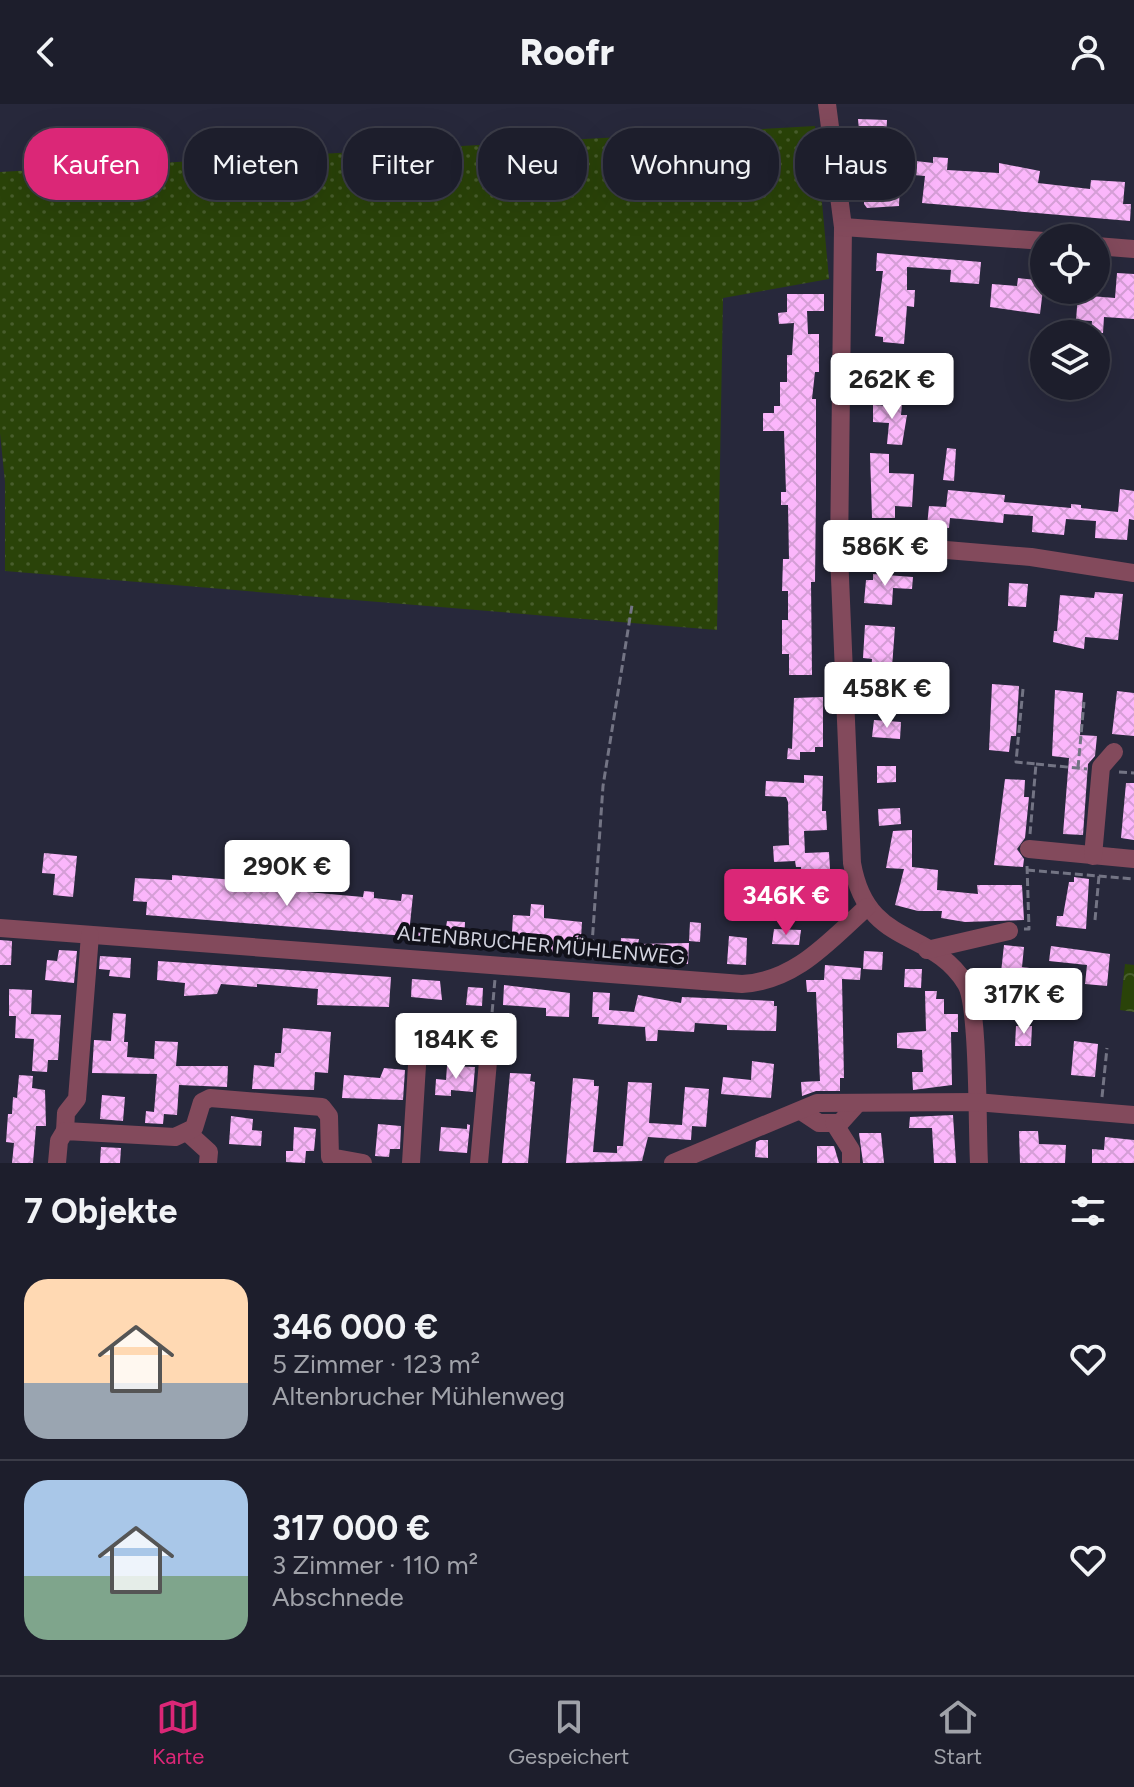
<!DOCTYPE html>
<html lang="de">
<meta charset="utf-8">
<style>
:root{--surface:#1d1e2c;--page:#2a2b38;--text:#f1f3f6;--muted:#a0a2a9;--line:#3b3c48;--accent:#db2777}
body{margin:0;font-family:Figtree,sans-serif;background:var(--page);color:var(--text);height:100vh;display:flex;flex-direction:column;font-size:30px;white-space:nowrap}
*{box-sizing:border-box;margin:0}
p{font-size:26px;color:var(--muted)}
.icon{flex:none;width:44px;height:44px;fill:none;stroke:currentColor;stroke-width:2;stroke-linecap:round;stroke-linejoin:round}
.map{position:relative;height:1059px;overflow:hidden}
.panel{display:flex;flex-direction:column;background:var(--surface);flex:1}
.panel>*{flex:none}
.banner{position:absolute;left:24px;top:24px;width:1086px;height:72px;display:flex;gap:16px}
.tools{position:absolute;left:1030px;top:120px;display:grid;gap:16px}
.tools a{display:grid;place-items:center;width:80px;height:80px;border-radius:50%;background:var(--surface);box-shadow:0 8px 32px #0002,0 0 0 2px var(--line);font-size:40px}
.price{position:absolute;translate:-50% -68px;padding:0 18px;border-radius:8px;background:#fff;color:#222;font-size:26px;line-height:52px;filter:drop-shadow(0 2px 4px #0008)}
.price::after{content:'';position:absolute;left:50%;top:48px;width:24px;height:18px;margin-left:-12px;background:inherit;clip-path:polygon(0 0,100% 0,50% 100%)}
.price.active{background:var(--accent);color:#fff}
ul{padding:0;list-style:none}
li{display:flex;align-items:center;gap:24px;height:200px;padding:0 24px}
li+li{border-top:2px solid var(--line)}
li span{display:grid;place-items:center;flex:none;width:224px;height:160px;border-radius:24px;color:#555}
li>.icon{margin-inline-start:auto}
span .icon{width:96px;height:96px;fill:#fffc;stroke-width:1}
li b{font-size:34px}
h2{display:flex;justify-content:space-between;align-items:center;height:96px;padding:0 24px;font-size:34px}
.pill{padding:0 28px;border-radius:32px;background:var(--surface);box-shadow:0 8px 32px #0002,0 0 0 2px var(--line);font-size:28px;line-height:72px}
.pill.active{background:var(--accent);color:#fff}
header{display:flex;justify-content:space-between;align-items:center;height:104px;padding:0 24px;background:var(--surface);font-size:36px;font-weight:800}
.tab-bar{display:flex;justify-content:space-around;align-items:center;height:112px;border-top:2px solid var(--line);background:var(--surface);font-size:22px;color:var(--muted)}
.tab-bar a{display:grid;justify-items:center;gap:4px}
.tab-bar .active{color:var(--accent)}
.map>svg:first-child{display:block}
.grass{fill:url(#grass-dots)}
.park{fill:url(#park-crowns)}
.building{fill:url(#building-cross-hatch)}
.lines{fill:none;stroke-linecap:round;stroke-linejoin:round}
.path{stroke:#737484;stroke-width:3;stroke-dasharray:8 4;stroke-linecap:butt}
.minor{stroke:#834a5c;stroke-width:18}
.labels{text-anchor:middle;stroke-width:8;stroke-linejoin:round;paint-order:stroke}
.street-label{font-size:20px;fill:#d2d3df;stroke:#11111a}
</style>
<header><svg class="icon" aria-label="back" viewBox="0 0 24 24"><path d="M15 5l-7 7 7 7"/></svg>Roofr<svg class="icon" aria-label="person" viewBox="0 0 24 24"><circle cx="12" cy="8" r="4"/><path d="M4 21q1-7 8-7t8 7"/></svg></header>
<div class="map">
<svg width="1134" height="1059" viewBox="0 0 1134 1059">
<defs>
<pattern id="grass-dots" width="8" height="8" patternUnits="userSpaceOnUse" patternTransform="scale(2)"><rect width="8" height="8" fill="#2a4309"/><path d="M2 2h.1M6 6h.1" fill="none" stroke="#485d2c" stroke-width="1.8" stroke-linecap="round"/></pattern>
<pattern id="park-crowns" width="20" height="18" patternUnits="userSpaceOnUse" patternTransform="scale(2)"><rect width="20" height="18" fill="#2a4309"/><path d="M2 6a3 3 0 1 1 6 0M12 15a3 3 0 1 1 6 0" fill="none" stroke="#485d2c"/></pattern>
<pattern id="building-cross-hatch" width="8" height="8" patternUnits="userSpaceOnUse" patternTransform="scale(2)"><rect width="8" height="8" fill="#fbb6fb"/><path d="M0 0l8 8M0 8l8-8" fill="none" stroke="#d59ed6"/></pattern>
</defs>
<rect width="100%" height="100%" fill="#27283b"/>
<path class="grass" d="M 815,22 L 829,175 L 723,194 L 717,526 L 5,467 L 5,378 L 0,329 L 0,68 Z"/>
<path class="park" d="M 1125,860 L 1134,861 L 1134,908 L 1120,906 Z"/>
<g class="building">
<path d="M 858,15 L 887,16 L 886,33 L 873,32 L 873,38 L 860,37 Z"/>
<path d="M 933,53 L 948,54 L 947,66 L 999,69 L 999,59 L 1040,67 L 1038,79 L 1090,85 L 1091,76 L 1125,78 L 1123,100 L 1131,100 L 1130,117 L 922,99 L 925,72 L 914,71 L 916,57 L 933,59 Z"/>
<path d="M 865,74 L 900,76 L 899,102 L 867,104 L 864,100 Z"/>
<path d="M 877,149 L 981,158 L 979,180 L 950,178 L 951,166 L 907,163 L 907,186 L 915,186 L 914,203 L 907,202 L 904,240 L 883,238 L 883,233 L 875,232 L 883,167 L 876,167 Z"/>
<path d="M 1117,169 L 1134,170 L 1134,215 L 1104,213 L 1103,229 L 1091,229 L 1092,217 L 1076,216 L 1078,191 L 1115,194 Z"/>
<path d="M 1018,174 L 1044,177 L 1040,210 L 990,203 L 992,180 L 1017,182 Z"/>
<path d="M 787,190 L 824,190 L 824,207 L 807,207 L 808,230 L 819,230 L 819,268 L 815,268 L 812,295 L 816,295 L 816,390 L 815,478 L 811,478 L 812,571 L 789,571 L 789,550 L 782,550 L 782,516 L 788,516 L 788,487 L 782,487 L 783,455 L 789,455 L 788,401 L 781,401 L 781,388 L 786,388 L 784,327 L 763,327 L 763,309 L 774,309 L 774,302 L 780,302 L 780,278 L 787,278 L 787,251 L 792,251 L 794,219 L 779,220 L 778,209 L 787,208 Z"/>
<path d="M 873,259 L 891,260 L 890,278 L 872,277 Z"/>
<path d="M 890,299 L 902,300 L 901,311 L 907,311 L 902,341 L 887,340 L 889,319 L 873,318 L 873,301 L 890,302 Z"/>
<path d="M 947,344 L 956,345 L 954,377 L 943,376 Z"/>
<path d="M 870,349 L 889,350 L 889,369 L 914,370 L 912,403 L 895,402 L 895,414 L 872,414 Z"/>
<path d="M 1120,385 L 1134,387 L 1134,416 L 1129,415 L 1127,436 L 1095,434 L 1096,417 L 1066,415 L 1064,431 L 1032,428 L 1033,412 L 1004,410 L 1003,419 L 950,414 L 949,424 L 927,422 L 929,402 L 946,403 L 948,386 L 1005,391 L 1004,398 L 1071,404 L 1071,400 L 1081,401 L 1081,404 L 1118,408 Z"/>
<path d="M 873,470 L 913,473 L 912,485 L 893,484 L 892,501 L 864,499 L 866,476 L 873,476 Z"/>
<path d="M 1009,479 L 1028,480 L 1026,503 L 1008,502 Z"/>
<path d="M 1095,488 L 1123,490 L 1118,536 L 1085,533 L 1084,545 L 1053,538 L 1054,527 L 1057,527 L 1060,491 L 1094,494 Z"/>
<path d="M 865,521 L 895,523 L 892,563 L 915,565 L 914,578 L 897,576 L 896,594 L 869,592 L 872,555 L 863,554 Z"/>
<path d="M 992,580 L 1019,582 L 1016,632 L 1011,632 L 1009,648 L 989,646 Z"/>
<path d="M 1055,586 L 1083,589 L 1080,631 L 1097,632 L 1095,652 L 1088,660 L 1083,731 L 1063,730 L 1069,654 L 1052,652 Z"/>
<path d="M 1117,587 L 1134,589 L 1134,632 L 1112,630 Z"/>
<path d="M 823,593 L 823,643 L 815,643 L 815,648 L 800,648 L 800,656 L 787,655 L 788,644 L 792,645 L 794,594 Z"/>
<path d="M 874,616 L 901,618 L 900,635 L 872,633 Z"/>
<path d="M 877,662 L 896,662 L 896,678 L 877,679 Z"/>
<path d="M 804,671 L 823,672 L 822,707 L 826,707 L 827,726 L 804,727 L 805,749 L 829,748 L 830,765 L 817,766 L 818,787 L 826,787 L 826,810 L 806,809 L 801,763 L 796,763 L 795,757 L 774,758 L 773,742 L 789,741 L 788,698 L 786,693 L 765,692 L 766,677 L 804,679 Z"/>
<path d="M 1005,675 L 1025,676 L 1024,693 L 1029,693 L 1025,734 L 1017,745 L 1024,755 L 1023,763 L 994,761 Z"/>
<path d="M 1126,679 L 1134,679 L 1134,736 L 1121,734 Z"/>
<path d="M 900,704 L 901,720 L 879,722 L 878,705 Z"/>
<path d="M 912,726 L 912,763 L 938,766 L 937,786 L 978,790 L 977,781 L 1022,781 L 1024,816 L 965,818 L 941,814 L 942,807 L 918,807 L 895,801 L 904,765 L 886,764 L 893,727 Z"/>
<path d="M 44,749 L 77,752 L 73,793 L 53,791 L 55,770 L 42,769 Z"/>
<path d="M 248,769 L 259,770 L 258,779 L 296,781 L 296,787 L 363,793 L 364,787 L 374,788 L 374,794 L 401,797 L 402,790 L 413,791 L 410,820 L 446,823 L 447,817 L 465,818 L 464,841 L 418,838 L 418,833 L 146,811 L 147,798 L 133,797 L 135,774 L 172,776 L 172,771 L 247,777 Z"/>
<path d="M 1074,773 L 1089,775 L 1086,825 L 1056,822 L 1057,812 L 1063,812 L 1069,778 L 1074,778 Z"/>
<path d="M 531,800 L 544,801 L 544,814 L 582,818 L 580,851 L 511,845 L 513,811 L 530,812 Z"/>
<path d="M 690,818 L 701,819 L 700,838 L 689,837 Z"/>
<path d="M 774,825 L 801,826 L 799,841 L 772,840 Z"/>
<path d="M 729,832 L 747,834 L 746,861 L 727,860 Z"/>
<path d="M 621,834 L 639,835 L 638,840 L 689,839 L 688,860 L 670,858 L 670,855 L 620,854 Z"/>
<path d="M 0,836 L 12,837 L 11,861 L 0,861 Z"/>
<path d="M 1004,841 L 1024,843 L 1022,863 L 1045,866 L 1042,895 L 1017,893 L 1016,907 L 997,905 Z"/>
<path d="M 1051,842 L 1110,850 L 1107,882 L 1085,880 L 1087,861 L 1049,857 Z"/>
<path d="M 59,846 L 77,847 L 74,879 L 45,876 L 47,856 L 57,857 Z"/>
<path d="M 864,847 L 883,848 L 882,866 L 863,865 Z"/>
<path d="M 100,852 L 131,854 L 130,874 L 109,872 L 110,866 L 99,865 Z"/>
<path d="M 158,857 L 391,873 L 389,903 L 317,901 L 318,885 L 257,880 L 257,883 L 221,880 L 217,890 L 184,892 L 185,879 L 157,876 Z"/>
<path d="M 825,861 L 861,864 L 860,876 L 842,875 L 844,974 L 840,974 L 840,987 L 816,987 L 802,992 L 801,978 L 820,977 L 816,888 L 807,888 L 806,876 L 824,876 Z"/>
<path d="M 905,865 L 922,865 L 921,884 L 904,883 Z"/>
<path d="M 412,875 L 440,877 L 442,896 L 411,893 Z"/>
<path d="M 504,881 L 570,889 L 569,913 L 546,912 L 546,904 L 503,901 Z"/>
<path d="M 468,883 L 483,884 L 482,902 L 466,901 Z"/>
<path d="M 9,885 L 32,886 L 31,910 L 61,911 L 58,956 L 48,956 L 47,968 L 32,967 L 34,935 L 15,934 L 16,912 L 9,912 Z"/>
<path d="M 925,887 L 937,887 L 936,895 L 944,895 L 944,910 L 958,910 L 958,928 L 951,928 L 952,981 L 913,986 L 912,968 L 923,968 L 922,946 L 897,944 L 897,929 L 926,927 Z"/>
<path d="M 593,888 L 610,889 L 609,906 L 634,908 L 638,891 L 681,899 L 682,893 L 774,897 L 774,902 L 777,902 L 776,927 L 727,926 L 727,921 L 695,919 L 694,928 L 658,926 L 657,937 L 646,937 L 645,923 L 598,920 L 599,913 L 592,913 Z"/>
<path d="M 113,909 L 126,910 L 124,938 L 128,938 L 127,953 L 154,955 L 155,937 L 178,938 L 176,962 L 228,962 L 227,983 L 179,981 L 177,1011 L 164,1010 L 163,1020 L 145,1019 L 146,1007 L 154,1008 L 157,970 L 92,969 L 94,936 L 111,937 Z"/>
<path d="M 1016,922 L 1032,922 L 1031,942 L 1015,942 Z"/>
<path d="M 283,924 L 331,928 L 328,969 L 315,968 L 314,986 L 252,985 L 254,961 L 274,963 L 275,949 L 281,949 Z"/>
<path d="M 1074,937 L 1098,940 L 1095,973 L 1071,971 Z"/>
<path d="M 752,957 L 774,960 L 771,994 L 721,990 L 723,973 L 751,976 Z"/>
<path d="M 447,962 L 475,963 L 473,988 L 451,986 L 451,992 L 435,991 L 436,975 L 446,976 Z"/>
<path d="M 384,964 L 405,966 L 403,996 L 342,994 L 344,971 L 380,974 Z"/>
<path d="M 510,969 L 531,970 L 530,977 L 535,978 L 528,1059 L 502,1059 Z"/>
<path d="M 19,971 L 33,972 L 32,984 L 45,986 L 46,1022 L 36,1022 L 33,1059 L 12,1059 L 14,1039 L 6,1038 L 8,1010 L 12,1010 L 13,993 L 17,994 Z"/>
<path d="M 573,974 L 594,976 L 594,982 L 599,982 L 593,1048 L 617,1049 L 617,1042 L 623,1042 L 628,978 L 652,979 L 649,1019 L 682,1021 L 685,983 L 709,985 L 706,1023 L 692,1022 L 691,1036 L 648,1033 L 642,1057 L 566,1059 Z"/>
<path d="M 102,991 L 125,993 L 123,1017 L 100,1015 Z"/>
<path d="M 953,1011 L 956,1059 L 934,1059 L 932,1024 L 909,1024 L 910,1013 Z"/>
<path d="M 231,1012 L 253,1015 L 252,1026 L 262,1027 L 261,1042 L 229,1040 Z"/>
<path d="M 378,1020 L 401,1022 L 400,1045 L 390,1045 L 389,1053 L 375,1052 Z"/>
<path d="M 467,1020 L 470,1021 L 467,1049 L 439,1047 L 441,1023 L 467,1025 Z"/>
<path d="M 294,1023 L 316,1025 L 314,1047 L 306,1047 L 305,1059 L 286,1058 L 286,1047 L 293,1047 Z"/>
<path d="M 1019,1027 L 1038,1027 L 1039,1040 L 1066,1041 L 1065,1059 L 1020,1059 Z"/>
<path d="M 859,1029 L 881,1029 L 884,1059 L 863,1059 Z"/>
<path d="M 1105,1033 L 1134,1036 L 1134,1059 L 1092,1059 L 1092,1045 L 1104,1046 Z"/>
<path d="M 760,1036 L 768,1036 L 768,1054 L 755,1053 L 756,1038 Z"/>
<path d="M 817,1042 L 834,1042 L 839,1059 L 817,1059 Z"/>
<path d="M 101,1043 L 121,1044 L 120,1059 L 100,1059 Z"/>
</g>
<g class="lines">
<g class="path">
<path d="M 1054,127 L 1086,130"/>
<path d="M 1023,585 L 1016,658 L 1036,660 L 1030,730"/>
<path d="M 1036,660 L 1087,665"/>
<path d="M 1078,664 L 1084,598"/>
<path d="M 1119,668 L 1134,669"/>
<path d="M 1027,766 L 1134,775"/>
<path d="M 1095,816 L 1099,772"/>
<path d="M 1024,825 L 1029,825 L 1027,761"/>
<path d="M 591,855 L 603,682 L 632,501"/>
<path d="M 490,932 L 495,875"/>
<path d="M 1102,993 L 1107,944"/>
</g>
<g class="minor">
<path d="M 827,0 L 843,123 L 839,450 L 852,759 C 867,845 931,823 966,880 C 979,902 977,1026 979,1059"/>
<path d="M 843,123 L 1044,137"/>
<path d="M 1096,142 L 1134,145"/>
<path d="M 839,437 L 1031,453 L 1134,469"/>
<path d="M 1029,745 L 1134,755"/>
<path d="M 1093,752 L 1101,663 L 1114,648"/>
<path d="M 0,824 L 742,880 C 796,877 829,837 867,803"/>
<path d="M 927,846 L 1009,827"/>
<path d="M 801,1007 L 819,1019 L 840,1019 L 858,999"/>
<path d="M 834,1019 L 851,1046 L 851,1059"/>
<path d="M 65,1027 L 66,1009 L 77,995 L 90,831"/>
<path d="M 187,1028 L 209,1048 L 208,1059"/>
<path d="M 57,1059 L 59,1037 L 65,1027 L 175,1033 L 194,1024 L 202,998 L 210,994 L 322,1003 L 329,1012 L 330,1053 L 363,1059"/>
<path d="M 411,1059 L 417,961"/>
<path d="M 479,1059 L 489,946"/>
<path d="M 673,1059 L 817,999 L 976,998 L 1134,1011"/>
</g>
</g>
<g class="labels">
<g class="street-label">
<text transform="translate(541 841) rotate(5)" y="7">ALTENBRUCHER MÜHLENWEG</text>
</g>
</g>
</svg>
<div class="tools">
<a><svg class="icon" aria-label="locate" viewBox="0 0 24 24"><circle cx="12" cy="12" r="6"/><path d="M12 2v4M12 18v4M2 12h4M18 12h4"/></svg></a>
<a><svg class="icon" aria-label="layers" viewBox="0 0 24 24"><path d="M12 4l9 5-9 5-9-5zM3 14l9 5 9-5"/></svg></a>
</div>
<b class="price" style="left:892px;top:317px">262K €</b>
<b class="price" style="left:885px;top:484px">586K €</b>
<b class="price" style="left:887px;top:626px">458K €</b>
<b class="price" style="left:287px;top:804px">290K €</b>
<b class="price active" style="left:786px;top:833px">346K €</b>
<b class="price" style="left:1024px;top:932px">317K €</b>
<b class="price" style="left:456px;top:977px">184K €</b>
<div class="banner">
<a class="pill active">Kaufen</a>
<a class="pill">Mieten</a>
<a class="pill">Filter</a>
<a class="pill">Neu</a>
<a class="pill">Wohnung</a>
<a class="pill">Haus</a>
</div>
</div>
<section class="panel">
<h2>7 Objekte<svg class="icon" aria-label="filters" viewBox="0 0 24 24"><path d="M4 7h16M4 17h16"/><circle cx="9" cy="7" r="2"/><circle cx="15" cy="17" r="2"/></svg></h2>
<ul>
<li><span style="background:linear-gradient(#ffd9b3 65%,#9aa5b1 0)"><svg class="icon" aria-label="home" viewBox="0 0 24 24"><path d="M3 11l9-7 9 7M6 9v11h12V9"/></svg></span><div><b>346 000 €</b><p>5 Zimmer · 123 m²</p><p>Altenbrucher Mühlenweg</p></div><svg class="icon" aria-label="heart" viewBox="0 0 24 24"><path d="M12 20l-8-8c-3-5 5-10 8-4 3-6 11-1 8 4z"/></svg></li>
<li><span style="background:linear-gradient(#a9c7e8 60%,#7fa58c 0)"><svg class="icon" aria-label="home" viewBox="0 0 24 24"><path d="M3 11l9-7 9 7M6 9v11h12V9"/></svg></span><div><b>317 000 €</b><p>3 Zimmer · 110 m²</p><p>Abschnede</p></div><svg class="icon" aria-label="heart" viewBox="0 0 24 24"><path d="M12 20l-8-8c-3-5 5-10 8-4 3-6 11-1 8 4z"/></svg></li>
</ul>
</section>
<nav class="tab-bar">
<a class="active"><svg class="icon" aria-label="map" viewBox="0 0 24 24"><path d="M3 6l6-2 6 2 6-2v14l-6 2-6-2-6 2zM9 4v14M15 6v14"/></svg>Karte</a>
<a><svg class="icon" aria-label="saved" viewBox="0 0 24 24"><path d="M7 4h10v16l-5-4-5 4z"/></svg>Gespeichert</a>
<a><svg class="icon" aria-label="home" viewBox="0 0 24 24"><path d="M3 11l9-7 9 7M6 9v11h12V9"/></svg>Start</a>
</nav>
